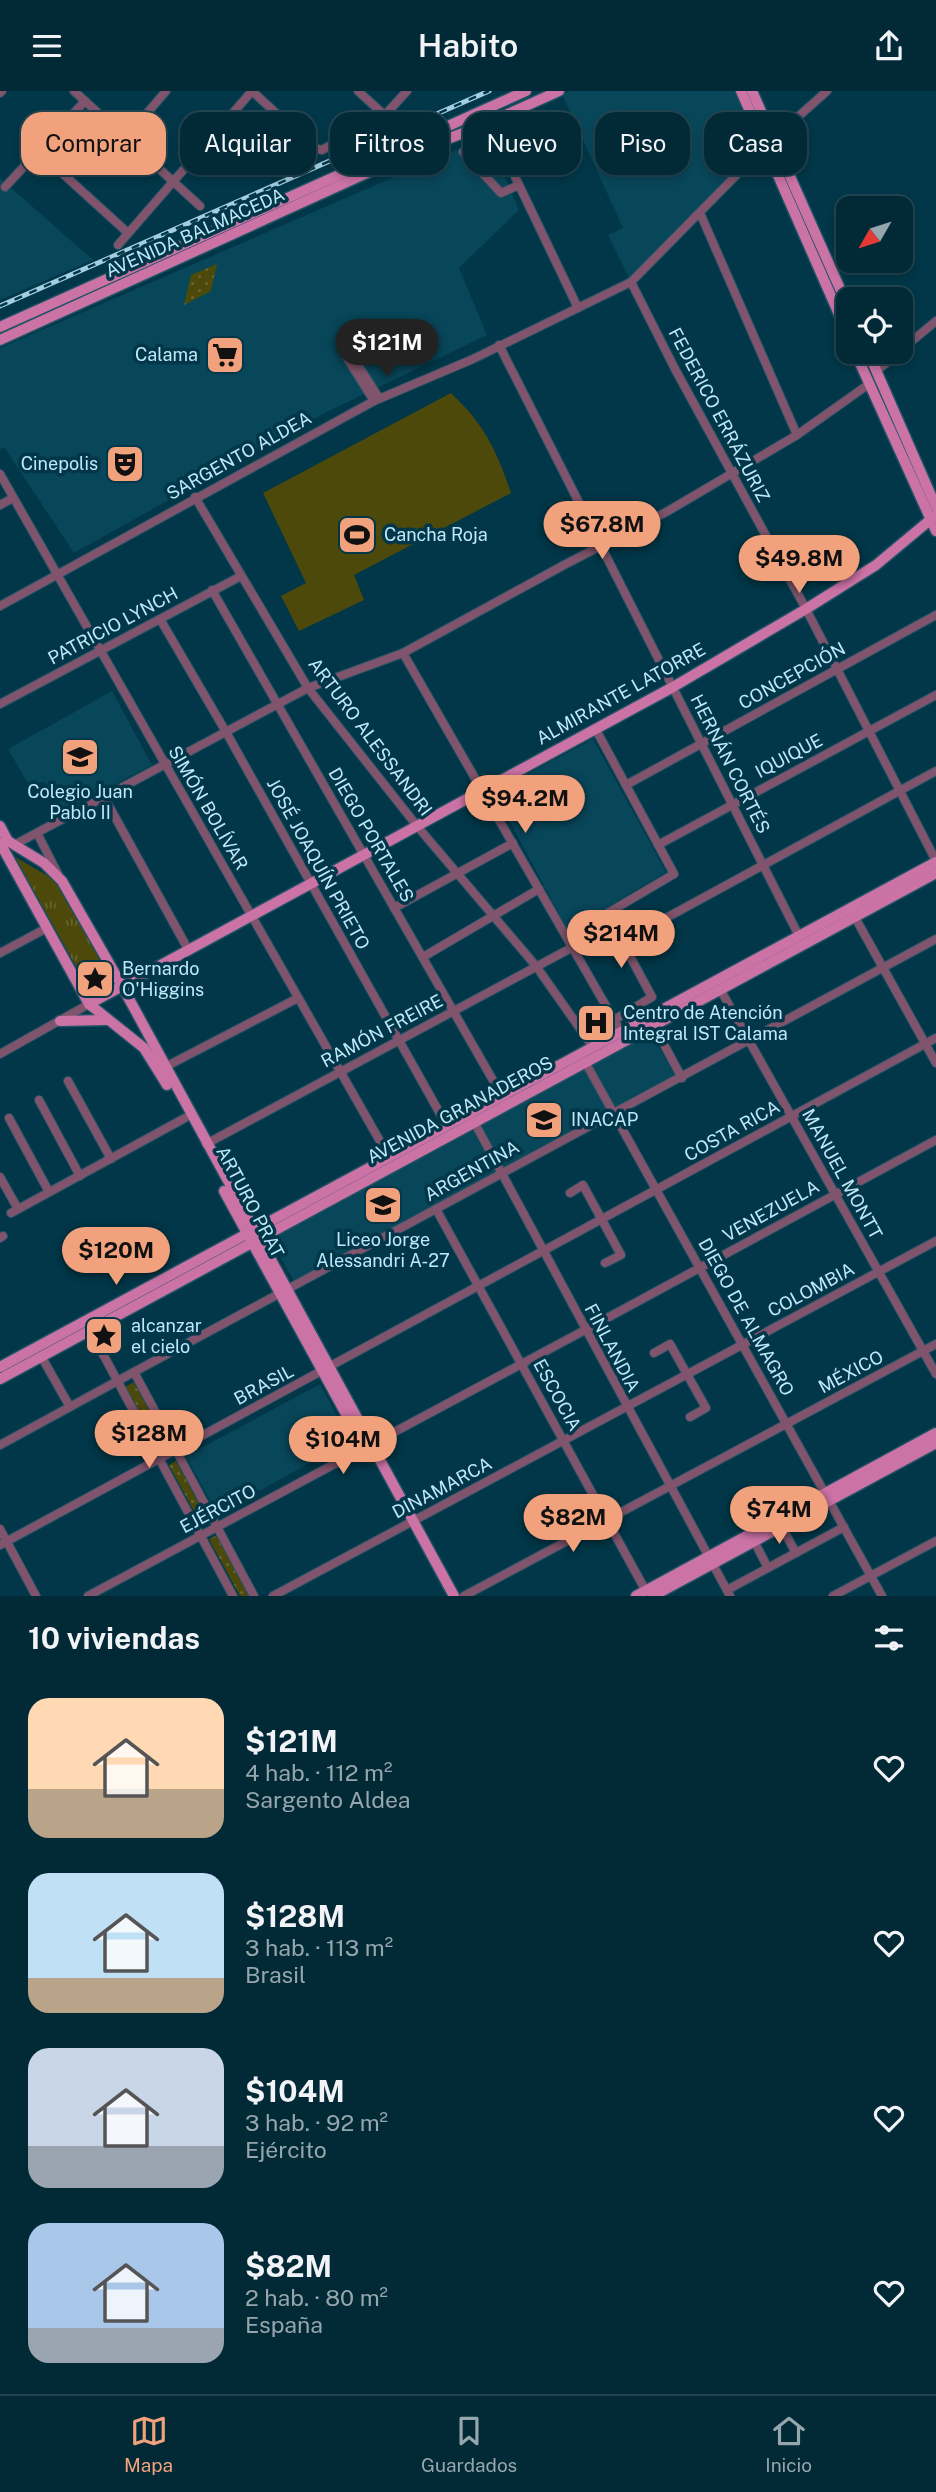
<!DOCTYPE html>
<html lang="es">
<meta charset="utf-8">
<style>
:root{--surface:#012936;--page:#0b313e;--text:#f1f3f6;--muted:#96a6ad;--line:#234551;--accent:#f1a17c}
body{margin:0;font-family:"Public Sans",sans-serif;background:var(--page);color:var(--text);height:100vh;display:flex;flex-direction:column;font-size:26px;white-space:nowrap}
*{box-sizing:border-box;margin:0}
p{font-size:23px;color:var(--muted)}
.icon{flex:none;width:38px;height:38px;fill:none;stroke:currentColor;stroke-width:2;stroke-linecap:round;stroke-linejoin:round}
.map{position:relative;height:1505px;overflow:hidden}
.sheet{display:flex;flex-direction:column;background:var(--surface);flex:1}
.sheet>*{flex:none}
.banner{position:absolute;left:21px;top:21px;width:894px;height:63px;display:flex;gap:14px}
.needle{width:46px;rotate:231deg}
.fabs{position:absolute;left:836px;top:105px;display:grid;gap:14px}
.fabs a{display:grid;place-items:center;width:77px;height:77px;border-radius:14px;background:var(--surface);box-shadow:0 4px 10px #0003,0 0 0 2px var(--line);font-size:35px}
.price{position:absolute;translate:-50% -60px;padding:0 16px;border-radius:24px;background:var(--accent);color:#111;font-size:23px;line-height:46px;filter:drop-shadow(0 2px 4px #0008)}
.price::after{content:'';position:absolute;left:50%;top:42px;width:21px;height:16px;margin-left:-10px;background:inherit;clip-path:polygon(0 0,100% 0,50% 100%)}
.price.on{background:#222;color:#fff}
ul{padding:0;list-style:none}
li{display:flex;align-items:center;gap:21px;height:175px;padding:0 28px}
li span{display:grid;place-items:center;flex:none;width:196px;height:140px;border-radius:21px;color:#555}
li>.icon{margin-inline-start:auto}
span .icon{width:84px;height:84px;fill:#fffc;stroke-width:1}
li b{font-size:30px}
h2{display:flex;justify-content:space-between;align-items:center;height:84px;padding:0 28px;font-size:30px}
.chip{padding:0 24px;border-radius:21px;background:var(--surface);box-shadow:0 4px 10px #0003,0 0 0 2px var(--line);font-size:24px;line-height:63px}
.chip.on{background:var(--accent);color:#111}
header{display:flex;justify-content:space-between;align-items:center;height:91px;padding:0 28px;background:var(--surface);font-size:32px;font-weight:600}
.menu{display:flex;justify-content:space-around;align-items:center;height:98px;border-top:2px solid var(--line);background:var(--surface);font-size:19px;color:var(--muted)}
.menu a{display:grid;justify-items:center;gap:4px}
.menu .on{color:var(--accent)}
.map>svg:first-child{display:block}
.built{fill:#084659}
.grass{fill:url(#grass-dots)}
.park{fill:url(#park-tufts)}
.garden{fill:#4d490b}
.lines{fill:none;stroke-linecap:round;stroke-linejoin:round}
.minor-casing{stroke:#1f5364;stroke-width:10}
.major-casing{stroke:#1f5364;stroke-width:13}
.minor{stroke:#80546c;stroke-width:8}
.major{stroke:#cc73a6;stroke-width:10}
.rail-casing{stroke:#a3cee0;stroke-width:5}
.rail{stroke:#013748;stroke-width:2.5;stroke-dasharray:8;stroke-linecap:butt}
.labels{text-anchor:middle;stroke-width:7;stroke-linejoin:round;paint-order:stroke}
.street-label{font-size:18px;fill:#bfe8fa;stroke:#013748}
.poi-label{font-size:18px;fill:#bfe8fa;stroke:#013748;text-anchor:start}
</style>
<header><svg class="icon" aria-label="menu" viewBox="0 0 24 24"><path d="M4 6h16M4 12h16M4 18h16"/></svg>Habito<svg class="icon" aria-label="share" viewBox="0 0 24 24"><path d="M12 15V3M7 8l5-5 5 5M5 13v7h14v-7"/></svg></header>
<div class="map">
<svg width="936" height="1505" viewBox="0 0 936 1505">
<defs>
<pattern id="grass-dots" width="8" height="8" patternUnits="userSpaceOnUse" patternTransform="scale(1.75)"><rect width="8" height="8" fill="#4d490b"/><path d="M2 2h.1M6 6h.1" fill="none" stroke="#65632f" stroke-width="1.8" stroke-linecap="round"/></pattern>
<pattern id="park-tufts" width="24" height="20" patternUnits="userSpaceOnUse" patternTransform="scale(1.75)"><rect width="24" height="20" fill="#4d490b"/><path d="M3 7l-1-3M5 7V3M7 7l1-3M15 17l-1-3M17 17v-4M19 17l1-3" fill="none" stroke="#65632f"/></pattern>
</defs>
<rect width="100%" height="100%" fill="#013748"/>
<g class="built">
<path d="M 570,0 L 735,0 L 760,56 L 630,189 L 608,144 L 623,137 L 562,3 Z"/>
<path d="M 475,51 L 504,84 L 519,119 L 459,177 L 487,244 L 325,322 L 74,462 L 4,356 L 0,359 L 0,257 Z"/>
<path d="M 0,87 L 93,169 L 0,209 Z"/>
<path d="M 112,600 L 152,674 L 65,719 L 44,691 L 29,694 L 8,658 Z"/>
<path d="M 593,648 L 666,781 L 568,840 L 494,701 Z"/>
<path d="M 651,942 L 676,986 L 616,1019 L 592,973 Z"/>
<path d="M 583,976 L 609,1022 L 504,1078 L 481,1034 Z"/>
<path d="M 471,1035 L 496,1082 L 295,1192 L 269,1146 Z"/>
<path d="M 320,1293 L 350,1350 L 217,1423 L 186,1365 Z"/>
</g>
<g class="grass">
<path d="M 217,173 L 211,200 L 184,214 L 191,184 Z"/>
<path d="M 134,1291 L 169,1357 L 161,1361 L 125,1296 Z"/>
<path d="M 176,1370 L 208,1429 L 201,1433 L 169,1374 Z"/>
<path d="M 217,1444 L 250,1505 L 240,1505 L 209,1448 Z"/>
</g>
<path class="park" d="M 15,766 L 55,789 L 114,891 L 92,904 Z"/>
<path class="garden" d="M 451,302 C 484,333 497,360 511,402 L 354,484 L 364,509 L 299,540 L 281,505 L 306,492 L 263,402 Z"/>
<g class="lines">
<defs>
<g id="minor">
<path d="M 74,0 L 200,115"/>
<path d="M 358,0 L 402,40 L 411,55"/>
<path d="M 0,2 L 2,0"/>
<path d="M 477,22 L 494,58 L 511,77 L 519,94 L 578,217"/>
<path d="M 126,47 L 166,0"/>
<path d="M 39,61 L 128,142"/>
<path d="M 463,61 L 501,102 L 519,94"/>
<path d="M 5,96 L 85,10"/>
<path d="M 700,122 L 797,344"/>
<path d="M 118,154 L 252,0 L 314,57 L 322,59 L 384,25 L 407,0"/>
<path d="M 631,191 L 675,278 L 806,518 L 936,770"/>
<path d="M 499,254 L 799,845"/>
<path d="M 901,259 L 936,230"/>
<path d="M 351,263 L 347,267 L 374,310"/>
<path d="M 351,263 L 379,307"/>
<path d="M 876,280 L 900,261"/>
<path d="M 0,383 L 389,1066"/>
<path d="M 195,406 L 308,597 L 417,735 L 536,875 L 593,956"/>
<path d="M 0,414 L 13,407"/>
<path d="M 212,499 L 502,1005"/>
<path d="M 0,515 L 374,310 L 473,268 L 631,191 L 765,55 L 827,0"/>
<path d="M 160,528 L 226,641 L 447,1035"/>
<path d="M 403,562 L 621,941"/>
<path d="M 0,613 L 241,485"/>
<path d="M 626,694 L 936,524"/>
<path d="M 104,706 L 189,860"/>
<path d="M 37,742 L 58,783"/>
<path d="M 14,754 L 308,597 L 403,562 L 564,474 L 668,420 L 797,344 L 869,293"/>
<path d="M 658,754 L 936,604"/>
<path d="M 394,817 L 513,752"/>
<path d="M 852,821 L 936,972"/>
<path d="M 607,823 L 652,906 L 614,929"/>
<path d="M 567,846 L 674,783 L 595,637"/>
<path d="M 622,851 L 936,680"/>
<path d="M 0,862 L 47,837"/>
<path d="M 423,866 L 539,798"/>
<path d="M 720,898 L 936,1283"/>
<path d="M 654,935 L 682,987"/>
<path d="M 0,963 L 89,913"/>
<path d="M 584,969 L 882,1505"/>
<path d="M 165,976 L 298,907"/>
<path d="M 68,990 L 111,1068"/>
<path d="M 39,1009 L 80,1085"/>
<path d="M 9,1027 L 49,1101"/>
<path d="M 472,1027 L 730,1505"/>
<path d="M 206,1053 L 573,856"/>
<path d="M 0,1086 L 18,1118"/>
<path d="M 570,1102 L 583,1094 L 621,1164 L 605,1172"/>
<path d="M 436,1118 L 647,1502"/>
<path d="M 11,1122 L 185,1027"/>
<path d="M 0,1147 L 3,1145"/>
<path d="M 90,1239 L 233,1505"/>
<path d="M 654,1262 L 670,1253 L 706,1317 L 690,1326"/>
<path d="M 41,1265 L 70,1316"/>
<path d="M 134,1281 L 936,848"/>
<path d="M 0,1354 L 134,1281 L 254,1505"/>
<path d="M 742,1417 L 760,1408 L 772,1431"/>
<path d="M 781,1435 L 796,1462"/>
<path d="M 0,1438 L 36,1505"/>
<path d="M 754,1450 L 768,1477"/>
<path d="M 0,1454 L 936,947"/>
<path d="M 727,1499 L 844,1436"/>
<path d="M 88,1505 L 585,1239 L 936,1049"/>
<path d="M 273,1505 L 936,1150"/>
<path d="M 464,1505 L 936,1253"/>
<path d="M 833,1505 L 936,1450"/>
</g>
<g id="major">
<path d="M 741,0 L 849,246"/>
<path d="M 752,0 L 849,218"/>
<path d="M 0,236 L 526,0"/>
<path d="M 0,249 L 413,61 L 479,36 L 559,0"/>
<path d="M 855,261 L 936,440"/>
<path d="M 868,261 L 936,416"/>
<path d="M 0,735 L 8,750 L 44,772 L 62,790 L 122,895 L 454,1505"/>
<path d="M 0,752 L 89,913 L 144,957 L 167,994"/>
<path d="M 89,913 L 673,596 L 806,518 L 876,474 L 936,424"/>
<path d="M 60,930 L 106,929"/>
<path d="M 224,1100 L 346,1323"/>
<path d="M 0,1276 L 936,771"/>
<path d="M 0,1288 L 936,782"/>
<path d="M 636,1505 L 936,1342"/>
<path d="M 653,1505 L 936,1352"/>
</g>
</defs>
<use href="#minor" class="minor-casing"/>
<use href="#major" class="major-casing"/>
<use href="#minor" class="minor"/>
<use href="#major" class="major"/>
<defs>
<path id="rail" d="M 0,215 L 489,0"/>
</defs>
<use href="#rail" class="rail-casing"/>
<use href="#rail" class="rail"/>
</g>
<defs>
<symbol id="supermarket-square" viewBox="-11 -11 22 22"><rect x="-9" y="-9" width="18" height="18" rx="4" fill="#f1a17c" stroke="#013748"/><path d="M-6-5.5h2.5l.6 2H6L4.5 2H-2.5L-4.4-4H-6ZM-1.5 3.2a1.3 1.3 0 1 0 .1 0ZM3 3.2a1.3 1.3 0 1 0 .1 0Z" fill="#111"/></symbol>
<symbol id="theatre-square" viewBox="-11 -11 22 22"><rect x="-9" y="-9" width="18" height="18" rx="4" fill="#f1a17c" stroke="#013748"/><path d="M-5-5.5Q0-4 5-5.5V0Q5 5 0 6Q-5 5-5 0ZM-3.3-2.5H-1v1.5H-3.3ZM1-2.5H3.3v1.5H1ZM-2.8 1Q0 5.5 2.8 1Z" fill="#111"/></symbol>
<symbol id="stadium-square" viewBox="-11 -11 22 22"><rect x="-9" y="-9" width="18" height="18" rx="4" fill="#f1a17c" stroke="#013748"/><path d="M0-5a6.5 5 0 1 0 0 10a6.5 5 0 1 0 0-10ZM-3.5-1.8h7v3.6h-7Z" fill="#111"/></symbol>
<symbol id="school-square" viewBox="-11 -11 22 22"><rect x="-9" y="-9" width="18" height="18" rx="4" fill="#f1a17c" stroke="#013748"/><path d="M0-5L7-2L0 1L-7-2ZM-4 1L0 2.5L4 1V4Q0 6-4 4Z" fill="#111"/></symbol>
<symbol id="sight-square" viewBox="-11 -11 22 22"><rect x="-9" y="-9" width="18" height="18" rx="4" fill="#f1a17c" stroke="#013748"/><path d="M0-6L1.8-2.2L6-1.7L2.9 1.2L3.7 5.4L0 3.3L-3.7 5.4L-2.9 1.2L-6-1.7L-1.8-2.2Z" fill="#111"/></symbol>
<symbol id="hospital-square" viewBox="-11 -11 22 22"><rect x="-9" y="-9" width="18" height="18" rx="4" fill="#f1a17c" stroke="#013748"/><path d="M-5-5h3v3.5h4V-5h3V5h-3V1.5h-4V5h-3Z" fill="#111"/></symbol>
<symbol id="university-square" viewBox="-11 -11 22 22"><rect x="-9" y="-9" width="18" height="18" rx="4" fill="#f1a17c" stroke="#013748"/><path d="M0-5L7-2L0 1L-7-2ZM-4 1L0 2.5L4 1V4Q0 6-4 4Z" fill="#111"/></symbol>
</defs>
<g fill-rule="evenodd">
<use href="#supermarket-square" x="203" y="242" width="44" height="44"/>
<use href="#theatre-square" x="103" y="351" width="44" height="44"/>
<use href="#stadium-square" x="335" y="422" width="44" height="44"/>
<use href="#school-square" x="58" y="644" width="44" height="44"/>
<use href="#sight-square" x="73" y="866" width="44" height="44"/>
<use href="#hospital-square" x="574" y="910" width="44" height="44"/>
<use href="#university-square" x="522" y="1007" width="44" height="44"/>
<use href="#school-square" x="361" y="1092" width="44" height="44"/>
<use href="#sight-square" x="82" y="1223" width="44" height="44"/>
</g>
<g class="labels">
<g class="street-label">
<text transform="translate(195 142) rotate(-24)" y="6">AVENIDA BALMACEDA</text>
<text transform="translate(719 324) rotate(62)" y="6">FEDERICO ERRÁZURIZ</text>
<text transform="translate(239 365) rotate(-29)" y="6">SARGENTO ALDEA</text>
<text transform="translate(113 535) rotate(-28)" y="6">PATRICIO LYNCH</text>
<text transform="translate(792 585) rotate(-29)" y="6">CONCEPCIÓN</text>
<text transform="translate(621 603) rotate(-29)" y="6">ALMIRANTE LATORRE</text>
<text transform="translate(370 646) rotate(53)" y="6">ARTURO ALESSANDRI</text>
<text transform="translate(789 665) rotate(-28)" y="6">IQUIQUE</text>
<text transform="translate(730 673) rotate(63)" y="6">HERNÁN CORTÉS</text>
<text transform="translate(208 717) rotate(60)" y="6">SIMÓN BOLÍVAR</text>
<text transform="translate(371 744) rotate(60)" y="6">DIEGO PORTALES</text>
<text transform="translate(318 773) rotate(61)" y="6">JOSÉ JOAQUÍN PRIETO</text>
<text transform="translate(382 940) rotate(-28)" y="6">RAMÓN FREIRE</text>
<text transform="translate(460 1019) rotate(-28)" y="6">AVENIDA GRANADEROS</text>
<text transform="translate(732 1040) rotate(-29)" y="6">COSTA RICA</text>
<text transform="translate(472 1080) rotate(-29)" y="6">ARGENTINA</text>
<text transform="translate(842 1083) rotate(61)" y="6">MANUEL MONTT</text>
<text transform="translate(250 1111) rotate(62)" y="6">ARTURO PRAT</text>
<text transform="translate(771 1120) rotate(-29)" y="6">VENEZUELA</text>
<text transform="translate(811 1199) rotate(-28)" y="6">COLOMBIA</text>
<text transform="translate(746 1226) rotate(61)" y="6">DIEGO DE ALMAGRO</text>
<text transform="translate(612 1257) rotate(62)" y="6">FINLANDIA</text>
<text transform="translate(851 1281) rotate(-28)" y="6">MÉXICO</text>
<text transform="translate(264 1294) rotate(-28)" y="6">BRASIL</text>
<text transform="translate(557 1304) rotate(61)" y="6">ESCOCIA</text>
<text transform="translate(442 1397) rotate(-28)" y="6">DINAMARCA</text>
<text transform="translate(218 1418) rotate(-28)" y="6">EJÉRCITO</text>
</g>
<g class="poi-label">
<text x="198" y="270" text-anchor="end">Calama</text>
<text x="98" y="379" text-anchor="end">Cinepolis</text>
<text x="384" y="450">Cancha Roja</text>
<text x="80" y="707" text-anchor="middle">Colegio Juan<tspan x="80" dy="21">Pablo II</tspan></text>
<text x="122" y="884">Bernardo<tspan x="122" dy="21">O'Higgins</tspan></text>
<text x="623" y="928">Centro de Atención<tspan x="623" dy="21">Integral IST Calama</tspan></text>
<text x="571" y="1035">INACAP</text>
<text x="383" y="1155" text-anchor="middle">Liceo Jorge<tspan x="383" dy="21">Alessandri A-27</tspan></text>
<text x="131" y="1241">alcanzar<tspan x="131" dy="21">el cielo</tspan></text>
</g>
</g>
</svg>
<div class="fabs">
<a><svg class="needle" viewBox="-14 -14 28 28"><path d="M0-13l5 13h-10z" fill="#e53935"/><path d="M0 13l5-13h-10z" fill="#96a6ad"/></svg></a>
<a><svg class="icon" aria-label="locate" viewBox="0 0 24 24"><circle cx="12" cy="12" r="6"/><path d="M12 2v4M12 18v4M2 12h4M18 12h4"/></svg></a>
</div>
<b class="price on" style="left:387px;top:288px">$121M</b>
<b class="price" style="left:602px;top:470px">$67.8M</b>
<b class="price" style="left:799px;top:504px">$49.8M</b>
<b class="price" style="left:525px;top:744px">$94.2M</b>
<b class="price" style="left:621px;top:879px">$214M</b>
<b class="price" style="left:116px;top:1196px">$120M</b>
<b class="price" style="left:149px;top:1379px">$128M</b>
<b class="price" style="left:343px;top:1385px">$104M</b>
<b class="price" style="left:779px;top:1455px">$74M</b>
<b class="price" style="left:573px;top:1463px">$82M</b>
<div class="banner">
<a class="chip on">Comprar</a>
<a class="chip">Alquilar</a>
<a class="chip">Filtros</a>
<a class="chip">Nuevo</a>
<a class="chip">Piso</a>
<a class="chip">Casa</a>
</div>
</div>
<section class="sheet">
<h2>10 viviendas<svg class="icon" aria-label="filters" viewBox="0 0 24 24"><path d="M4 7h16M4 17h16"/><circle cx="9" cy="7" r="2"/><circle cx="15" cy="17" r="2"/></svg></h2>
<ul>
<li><span style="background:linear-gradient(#ffd9b3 65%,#b9a48a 0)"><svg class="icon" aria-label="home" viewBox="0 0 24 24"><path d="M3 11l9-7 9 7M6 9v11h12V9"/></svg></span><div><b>$121M</b><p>4 hab. · 112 m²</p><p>Sargento Aldea</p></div><svg class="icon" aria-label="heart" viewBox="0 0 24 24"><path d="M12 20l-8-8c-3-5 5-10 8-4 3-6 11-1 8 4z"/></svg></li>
<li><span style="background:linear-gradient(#bfe0f5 75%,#b9a48a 0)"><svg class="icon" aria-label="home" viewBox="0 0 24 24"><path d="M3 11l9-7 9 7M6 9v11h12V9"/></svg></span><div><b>$128M</b><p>3 hab. · 113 m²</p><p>Brasil</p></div><svg class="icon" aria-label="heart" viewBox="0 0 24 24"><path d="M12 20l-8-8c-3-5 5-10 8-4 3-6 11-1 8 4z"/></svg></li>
<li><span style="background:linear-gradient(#c9d6e8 70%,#9aa5b1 0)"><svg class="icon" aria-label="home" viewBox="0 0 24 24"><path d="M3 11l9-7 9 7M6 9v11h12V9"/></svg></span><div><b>$104M</b><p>3 hab. · 92 m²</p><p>Ejército</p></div><svg class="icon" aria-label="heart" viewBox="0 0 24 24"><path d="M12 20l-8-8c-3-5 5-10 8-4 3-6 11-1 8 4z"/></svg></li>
<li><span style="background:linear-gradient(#a9c7e8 75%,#9aa5b1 0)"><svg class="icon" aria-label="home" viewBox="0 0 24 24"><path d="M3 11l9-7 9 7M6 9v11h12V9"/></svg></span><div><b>$82M</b><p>2 hab. · 80 m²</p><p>España</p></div><svg class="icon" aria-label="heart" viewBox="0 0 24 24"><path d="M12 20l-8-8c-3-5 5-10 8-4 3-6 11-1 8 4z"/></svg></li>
</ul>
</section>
<nav class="menu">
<a class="on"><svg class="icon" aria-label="map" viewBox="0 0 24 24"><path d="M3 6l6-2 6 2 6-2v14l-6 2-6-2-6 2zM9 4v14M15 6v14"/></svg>Mapa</a>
<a><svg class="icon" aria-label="saved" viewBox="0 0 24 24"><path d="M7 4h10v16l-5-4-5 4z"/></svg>Guardados</a>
<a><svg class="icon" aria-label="home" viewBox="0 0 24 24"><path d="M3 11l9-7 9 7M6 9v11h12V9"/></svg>Inicio</a>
</nav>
